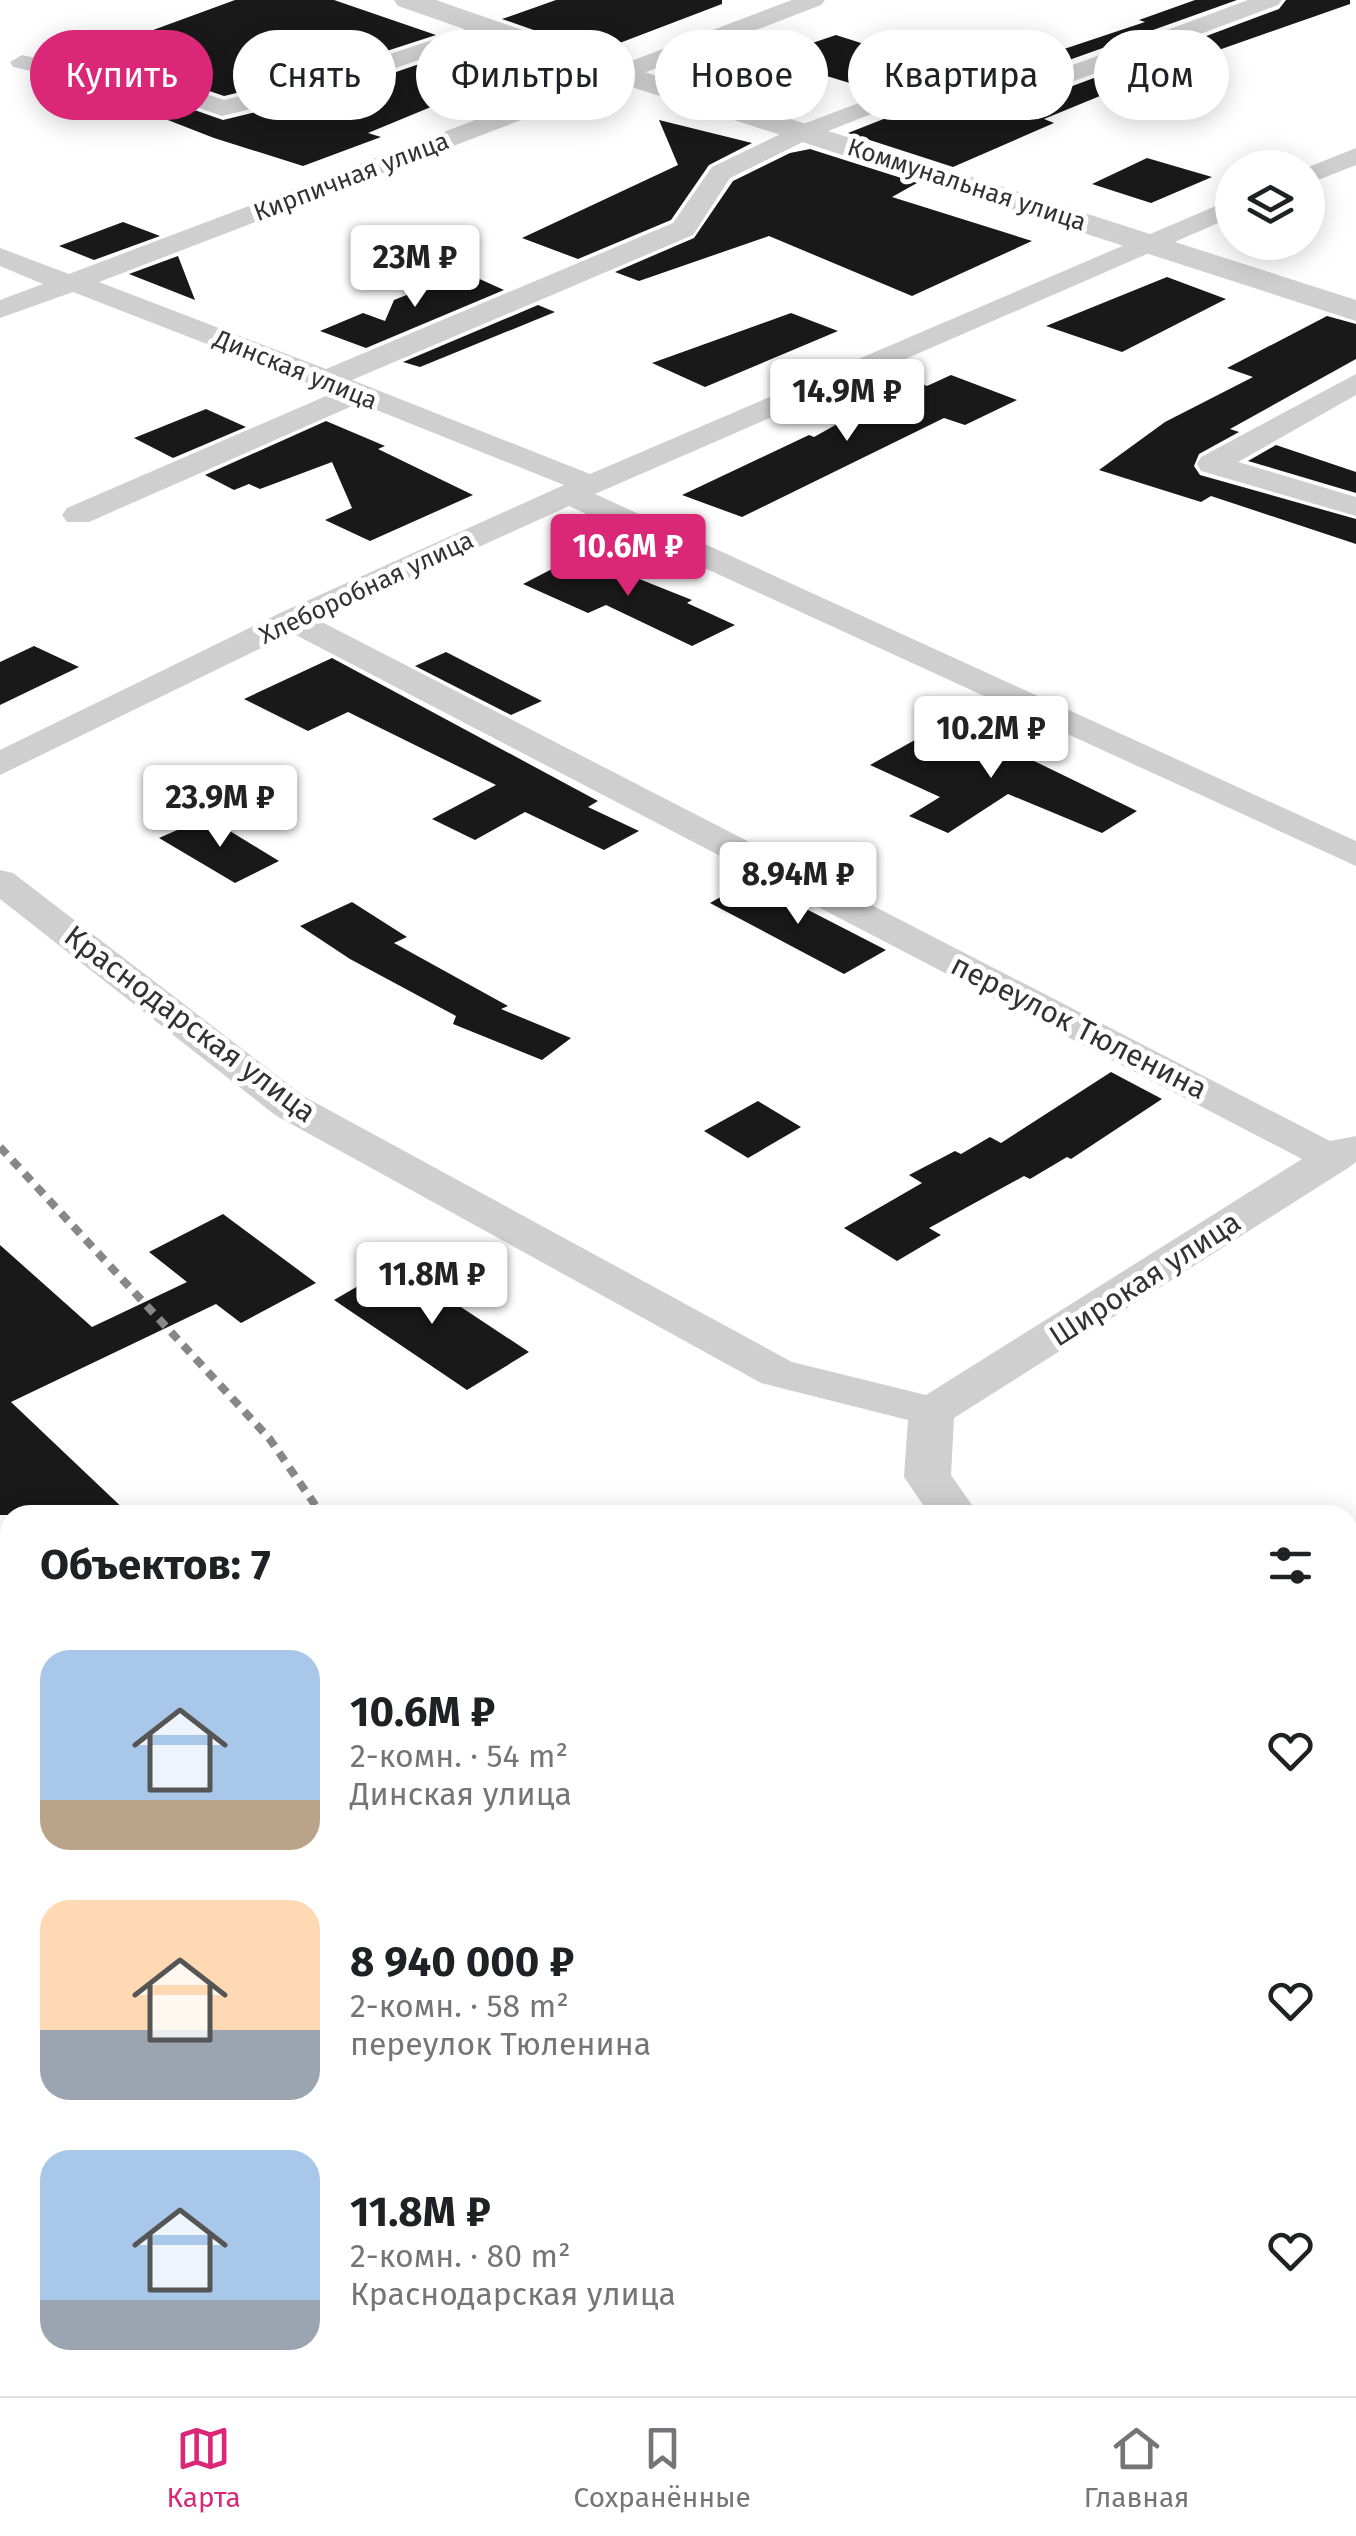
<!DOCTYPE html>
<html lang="ru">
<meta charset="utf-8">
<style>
:root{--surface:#fff;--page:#f2f2f2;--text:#202124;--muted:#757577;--line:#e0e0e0;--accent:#db2777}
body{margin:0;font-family:"Fira Sans",sans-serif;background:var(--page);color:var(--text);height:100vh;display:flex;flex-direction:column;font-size:38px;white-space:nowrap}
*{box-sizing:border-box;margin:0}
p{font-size:32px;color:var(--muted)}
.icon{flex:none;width:55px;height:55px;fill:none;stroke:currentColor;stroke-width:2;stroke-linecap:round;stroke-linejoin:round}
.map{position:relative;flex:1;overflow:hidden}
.panel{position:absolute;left:0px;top:1505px;width:1358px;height:892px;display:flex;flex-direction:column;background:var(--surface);border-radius:30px 30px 0 0;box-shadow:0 5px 25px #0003}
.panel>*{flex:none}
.guide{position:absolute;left:30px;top:30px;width:1298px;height:90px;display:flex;gap:20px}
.buttons{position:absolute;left:1215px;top:150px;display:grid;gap:20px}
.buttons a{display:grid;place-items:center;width:110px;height:110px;border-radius:50%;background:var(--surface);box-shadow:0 5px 25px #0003;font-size:50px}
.price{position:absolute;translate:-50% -85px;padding:0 22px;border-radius:10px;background:#fff;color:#222;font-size:32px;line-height:65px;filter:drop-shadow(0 2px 5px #0008)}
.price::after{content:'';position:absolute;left:50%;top:60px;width:30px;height:22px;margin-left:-15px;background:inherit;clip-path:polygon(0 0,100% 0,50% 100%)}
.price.on{background:var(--accent);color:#fff}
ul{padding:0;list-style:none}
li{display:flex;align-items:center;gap:30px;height:250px;padding:0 40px}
li span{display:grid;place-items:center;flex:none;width:280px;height:200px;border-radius:30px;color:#555}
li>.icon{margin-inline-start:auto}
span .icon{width:120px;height:120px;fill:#fffc;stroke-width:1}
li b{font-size:42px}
h2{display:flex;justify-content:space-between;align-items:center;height:120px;padding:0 40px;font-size:42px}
.pill{padding:0 35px;border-radius:45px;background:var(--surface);box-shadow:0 5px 25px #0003;font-size:35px;line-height:90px}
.pill.on{background:var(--accent);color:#fff}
.tabs{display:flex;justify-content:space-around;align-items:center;height:140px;border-top:2px solid var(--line);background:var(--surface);font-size:28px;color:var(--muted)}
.tabs a{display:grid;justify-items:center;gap:5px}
.tabs .on{color:var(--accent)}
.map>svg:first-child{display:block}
.building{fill:#191919}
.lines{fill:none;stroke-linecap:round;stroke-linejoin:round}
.minor{fill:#cfcfcf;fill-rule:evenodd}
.tertiary{fill:#cfcfcf;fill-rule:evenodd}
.rail-far1{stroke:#878787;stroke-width:8;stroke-dasharray:10 8;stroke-linecap:butt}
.rail{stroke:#878787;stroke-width:10;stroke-dasharray:12 10;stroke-linecap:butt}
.labels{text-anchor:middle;stroke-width:10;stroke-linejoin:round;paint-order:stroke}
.far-street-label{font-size:25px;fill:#323232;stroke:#fff}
.street-label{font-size:30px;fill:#323232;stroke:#fff}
</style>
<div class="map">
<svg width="1356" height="2396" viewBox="0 0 1356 2396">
<rect width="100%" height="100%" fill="#fff"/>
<g class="building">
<path d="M 235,0 L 334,0 L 436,35 L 322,72 L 224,96 L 116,59 L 167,42 L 145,33 Z"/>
<path d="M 556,0 L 722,0 L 722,4 L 596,52 L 502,19 Z"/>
<path d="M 1195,0 L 1237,0 L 991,88 L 891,87 L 879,92 L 768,58 L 836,35 L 961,75 L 1005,61 L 1016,65 L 1145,22 L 1139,20 Z"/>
<path d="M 1286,0 L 1350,0 L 1350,4 L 1173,66 L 1044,119 L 1054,123 L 953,167 L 848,133 L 909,109 L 992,110 L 1043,97 L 1279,9 Z"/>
<path d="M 486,41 L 559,66 L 489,95 L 472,90 L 368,133 L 381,137 L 303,166 L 214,138 L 60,78 L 100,77 L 223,120 L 341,91 Z"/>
<path d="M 659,120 L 752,143 L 709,165 L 671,220 L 578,259 L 522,238 L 678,165 Z"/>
<path d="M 810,149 L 917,183 L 892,197 L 1032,241 L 912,296 L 769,236 L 639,281 L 615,272 L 694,238 L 733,181 L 790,153 Z"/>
<path d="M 1147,158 L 1212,177 L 1151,203 L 1092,184 Z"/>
<path d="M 123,222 L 160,236 L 94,260 L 59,246 Z"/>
<path d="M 178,256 L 195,300 L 129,274 Z"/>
<path d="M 464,272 L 504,290 L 366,348 L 320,331 L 363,313 L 385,321 L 394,300 Z"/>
<path d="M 1167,277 L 1226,299 L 1122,352 L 1046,326 Z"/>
<path d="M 538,305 L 555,312 L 420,367 L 403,362 Z"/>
<path d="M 791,313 L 838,331 L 705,387 L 652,363 Z"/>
<path d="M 1327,316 L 1356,324 L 1356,359 L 1230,429 L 1239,432 L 1199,454 L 1194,466 L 1200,475 L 1356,519 L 1356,544 L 1211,496 L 1201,502 L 1099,470 L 1165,422 L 1253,377 L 1227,368 Z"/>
<path d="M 951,375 L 1017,400 L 965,425 L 944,418 L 742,517 L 682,495 L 809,435 L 814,437 L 864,409 L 870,411 L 922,384 L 927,386 Z"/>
<path d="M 206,409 L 246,427 L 173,458 L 134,438 Z"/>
<path d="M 326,421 L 385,446 L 378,449 L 473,495 L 370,541 L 325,520 L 352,508 L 332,462 L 260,489 L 249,484 L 234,490 L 205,475 Z"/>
<path d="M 1276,445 L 1356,472 L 1356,493 L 1248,461 Z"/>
<path d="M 579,555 L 692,600 L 687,603 L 735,625 L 692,646 L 606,605 L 588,613 L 523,584 Z"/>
<path d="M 34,646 L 79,667 L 0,705 L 0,662 Z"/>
<path d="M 446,652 L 542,701 L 511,715 L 415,666 Z"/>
<path d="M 332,658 L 598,801 L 588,807 L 639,831 L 604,850 L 525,812 L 475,840 L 432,819 L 496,785 L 348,712 L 308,731 L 244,699 Z"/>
<path d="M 949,721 L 958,724 L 1137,811 L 1102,833 L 1008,794 L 948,833 L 909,816 L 940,797 L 870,765 Z"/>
<path d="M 207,817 L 279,861 L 235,883 L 159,838 Z"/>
<path d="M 750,880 L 886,950 L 844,974 L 710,903 Z"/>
<path d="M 352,902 L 407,937 L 394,943 L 508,1006 L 501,1009 L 571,1038 L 542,1060 L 453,1024 L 456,1016 L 350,959 L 300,926 Z"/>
<path d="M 1111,1072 L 1162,1099 L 1071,1159 L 1067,1157 L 1030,1179 L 1024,1176 L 929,1228 L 941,1235 L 897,1261 L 844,1228 L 922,1183 L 909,1175 L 955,1151 L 961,1154 L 990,1137 L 1001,1143 Z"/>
<path d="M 758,1101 L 801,1127 L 748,1158 L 704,1131 Z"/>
<path d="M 223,1214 L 316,1283 L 241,1323 L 216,1304 L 11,1402 L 130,1515 L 0,1515 L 0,1245 L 92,1327 L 187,1282 L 149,1252 Z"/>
<path d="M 396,1264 L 529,1352 L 467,1390 L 334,1300 Z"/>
</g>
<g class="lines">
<g class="minor">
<path d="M 792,0 L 825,0 L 821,5 L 99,282 L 326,369 L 673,223 L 712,167 L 795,127 L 891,91 L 991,92 L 1024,83 L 1248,0 L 1282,0 L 1278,5 L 1042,93 L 992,106 L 894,105 L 813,137 L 730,178 L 693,235 L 352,380 L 590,474 L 1232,199 L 1232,217 L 595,494 L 1356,841 L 1356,866 L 569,506 L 318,620 L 1330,1141 L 1356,1136 L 1356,1162 L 1348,1168 L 954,1418 L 951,1475 L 979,1515 L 930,1515 L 904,1477 L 908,1420 L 761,1383 L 275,1115 L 0,899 L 0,870 L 13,873 L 305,1097 L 792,1362 L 926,1395 L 1302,1159 L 292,633 L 0,775 L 0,750 L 280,613 L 564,485 L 359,403 L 89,522 L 67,522 L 62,515 L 67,508 L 333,393 L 73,292 L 0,318 L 0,300 L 43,284 L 0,266 L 0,248 L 69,274 Z"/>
<path d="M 487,22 L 499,29 L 495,34 L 340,87 L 222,116 L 101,73 L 45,74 L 13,67 L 10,62 L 22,55 L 45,60 L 104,59 L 224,100 L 323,76 Z"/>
<path d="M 1356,148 L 1356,165 L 1308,184 L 1306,168 Z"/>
<path d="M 1356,374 L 1356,395 L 1238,462 L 1356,497 L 1356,516 L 1201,471 L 1197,464 L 1201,457 Z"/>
<path d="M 1348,1782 L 1356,1784 L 1356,1826 L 1348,1824 Z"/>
</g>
<path class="tertiary" d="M 394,0 L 436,0 L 629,67 L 1356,300 L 1356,321 L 607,79 L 398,6 Z"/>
<path class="rail-far1" d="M 0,1147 L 269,1438 L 322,1515"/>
<path class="rail" d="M 599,2388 L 601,2396"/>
</g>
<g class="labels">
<g class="far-street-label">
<text transform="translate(351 176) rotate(-21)" y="9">Кирпичная улица</text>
<text transform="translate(967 184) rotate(18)" y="9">Коммунальная улица</text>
<text transform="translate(296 369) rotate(22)" y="9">Динская улица</text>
<text transform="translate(366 587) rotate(-25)" y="9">Хлеборобная улица</text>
</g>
<g class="street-label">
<text transform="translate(190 1024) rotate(37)" y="10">Краснодарская улица</text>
<text transform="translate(1079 1027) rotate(27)" y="10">переулок Тюленина</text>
<text transform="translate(1145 1279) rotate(-33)" y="10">Широкая улица</text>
</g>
</g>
</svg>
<div class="buttons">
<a><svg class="icon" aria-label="layers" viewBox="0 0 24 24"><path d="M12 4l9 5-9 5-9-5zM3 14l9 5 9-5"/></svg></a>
</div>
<b class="price" style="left:415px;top:310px">23M ₽</b>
<b class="price" style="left:847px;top:444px">14.9M ₽</b>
<b class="price on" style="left:628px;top:599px">10.6M ₽</b>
<b class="price" style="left:991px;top:781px">10.2M ₽</b>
<b class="price" style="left:220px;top:850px">23.9M ₽</b>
<b class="price" style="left:798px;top:927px">8.94M ₽</b>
<b class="price" style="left:432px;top:1327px">11.8M ₽</b>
<div class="guide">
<a class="pill on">Купить</a>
<a class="pill">Снять</a>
<a class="pill">Фильтры</a>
<a class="pill">Новое</a>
<a class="pill">Квартира</a>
<a class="pill">Дом</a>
</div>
<section class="panel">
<h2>Объектов: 7<svg class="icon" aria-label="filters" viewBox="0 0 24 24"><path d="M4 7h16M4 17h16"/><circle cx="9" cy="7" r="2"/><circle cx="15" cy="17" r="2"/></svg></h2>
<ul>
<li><span style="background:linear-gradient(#a9c7e8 75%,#b9a48a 0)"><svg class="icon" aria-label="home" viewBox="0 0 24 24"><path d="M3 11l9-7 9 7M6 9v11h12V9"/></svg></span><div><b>10.6M ₽</b><p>2-комн. · 54 m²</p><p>Динская улица</p></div><svg class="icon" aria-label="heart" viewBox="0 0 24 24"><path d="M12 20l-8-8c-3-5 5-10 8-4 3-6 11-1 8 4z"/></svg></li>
<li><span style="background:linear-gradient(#ffd9b3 65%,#9aa5b1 0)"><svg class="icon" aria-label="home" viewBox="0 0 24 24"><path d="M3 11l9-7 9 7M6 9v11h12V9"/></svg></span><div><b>8 940 000 ₽</b><p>2-комн. · 58 m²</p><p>переулок Тюленина</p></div><svg class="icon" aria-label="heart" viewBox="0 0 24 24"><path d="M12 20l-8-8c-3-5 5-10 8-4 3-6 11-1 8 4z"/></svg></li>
<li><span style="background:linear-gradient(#a9c7e8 75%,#9aa5b1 0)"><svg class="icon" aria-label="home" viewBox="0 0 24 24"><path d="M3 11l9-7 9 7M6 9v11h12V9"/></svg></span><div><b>11.8M ₽</b><p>2-комн. · 80 m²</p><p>Краснодарская улица</p></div><svg class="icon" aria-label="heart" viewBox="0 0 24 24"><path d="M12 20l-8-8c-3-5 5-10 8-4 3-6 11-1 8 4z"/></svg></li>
</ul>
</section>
</div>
<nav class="tabs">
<a class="on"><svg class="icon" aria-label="map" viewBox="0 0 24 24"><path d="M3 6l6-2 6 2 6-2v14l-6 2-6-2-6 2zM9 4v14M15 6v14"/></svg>Карта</a>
<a><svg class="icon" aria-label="saved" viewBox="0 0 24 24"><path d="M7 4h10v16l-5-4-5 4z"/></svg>Сохранённые</a>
<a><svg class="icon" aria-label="home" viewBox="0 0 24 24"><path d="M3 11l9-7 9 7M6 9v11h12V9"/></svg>Главная</a>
</nav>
